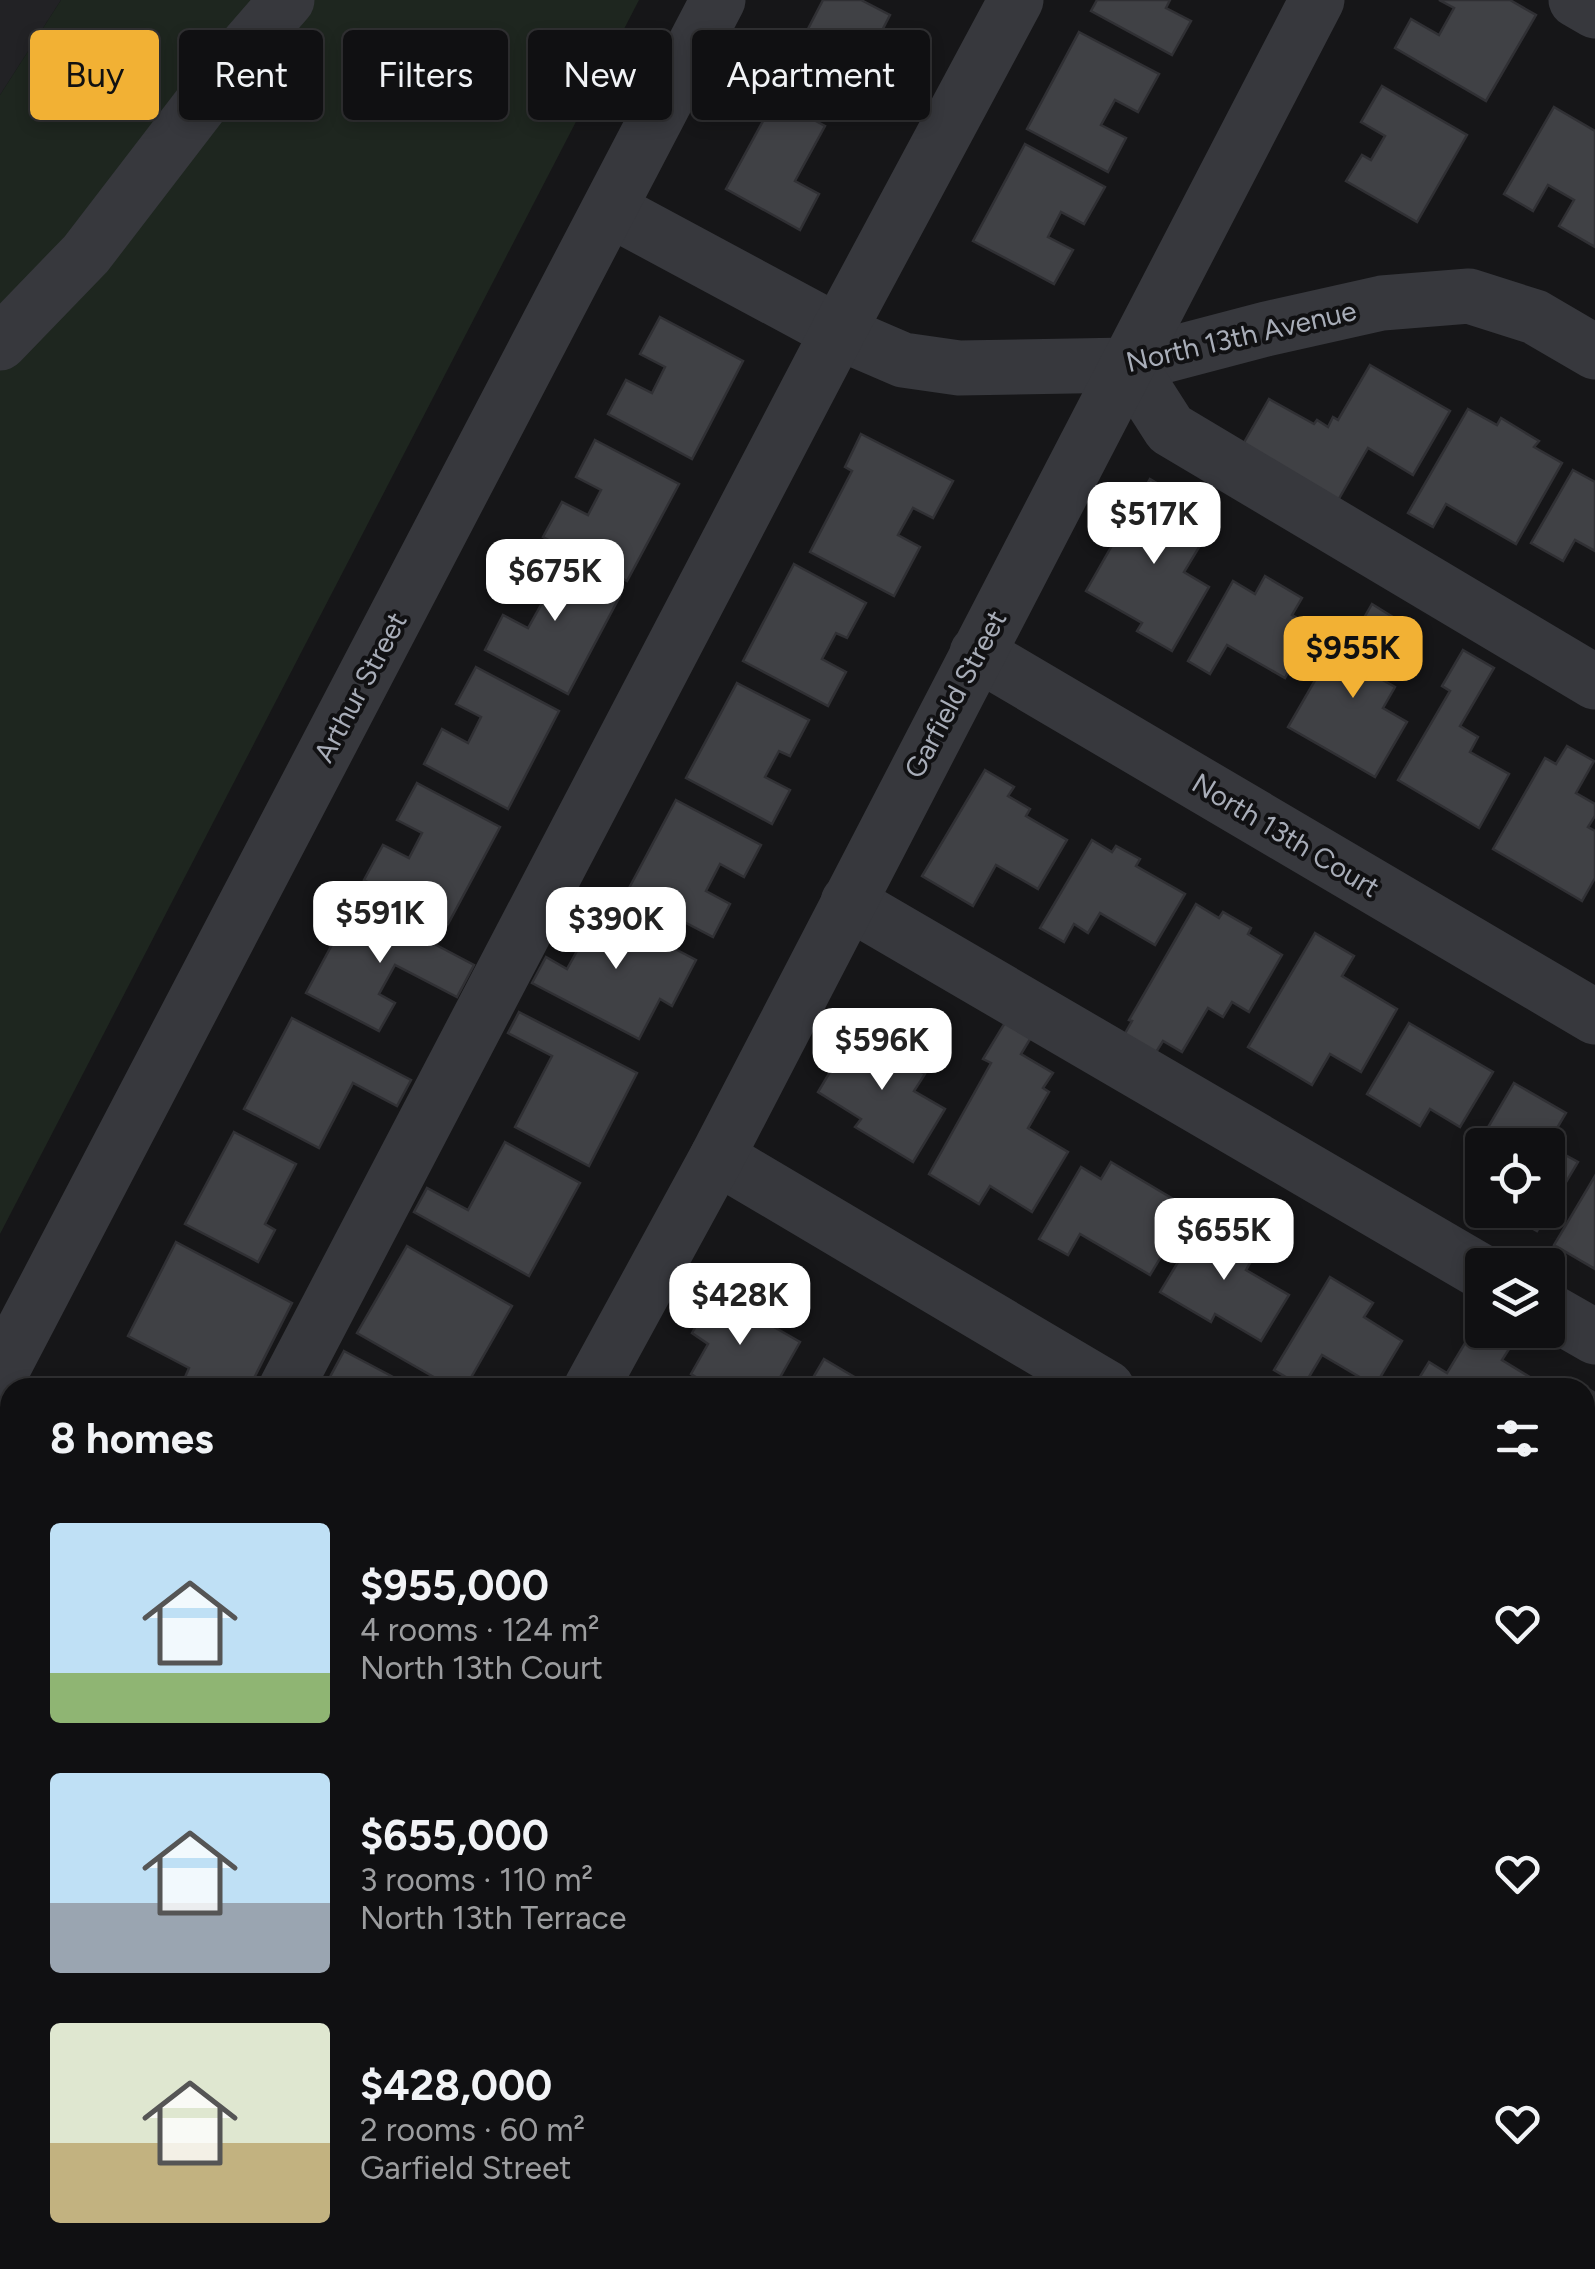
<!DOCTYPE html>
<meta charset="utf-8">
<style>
:root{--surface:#101012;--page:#1e1e20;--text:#f1f3f6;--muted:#9c9d9f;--line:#303032;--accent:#f2b134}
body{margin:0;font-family:Figtree,sans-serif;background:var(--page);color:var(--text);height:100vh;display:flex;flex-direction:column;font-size:38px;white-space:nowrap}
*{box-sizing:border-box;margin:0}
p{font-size:32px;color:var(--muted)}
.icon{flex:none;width:55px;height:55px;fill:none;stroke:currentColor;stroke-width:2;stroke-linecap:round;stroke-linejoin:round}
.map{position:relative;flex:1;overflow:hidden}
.details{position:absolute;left:0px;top:1378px;width:1595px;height:892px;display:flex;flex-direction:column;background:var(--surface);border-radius:30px 30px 0 0;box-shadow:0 5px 15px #0003,0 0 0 2px var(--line)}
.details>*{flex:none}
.banner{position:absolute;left:30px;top:30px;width:1000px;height:90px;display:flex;gap:20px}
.controls{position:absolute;left:1465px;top:1128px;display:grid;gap:20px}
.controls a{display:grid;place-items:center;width:100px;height:100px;border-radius:10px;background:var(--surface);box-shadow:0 5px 15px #0003,0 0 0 2px var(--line);font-size:50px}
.price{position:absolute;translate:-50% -85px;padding:0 22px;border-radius:20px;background:#fff;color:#222;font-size:32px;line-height:65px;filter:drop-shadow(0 2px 5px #0008)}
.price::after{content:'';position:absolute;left:50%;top:60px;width:30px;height:22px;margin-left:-15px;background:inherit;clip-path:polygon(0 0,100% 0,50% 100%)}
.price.current{background:var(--accent);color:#111}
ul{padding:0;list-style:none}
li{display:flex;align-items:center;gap:30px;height:250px;padding:0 50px}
li span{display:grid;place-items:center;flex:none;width:280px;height:200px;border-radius:10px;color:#555}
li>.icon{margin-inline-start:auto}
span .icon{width:120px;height:120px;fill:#fffc;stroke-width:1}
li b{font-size:42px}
h2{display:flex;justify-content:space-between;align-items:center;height:120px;padding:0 50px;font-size:42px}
.pill{padding:0 35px;border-radius:10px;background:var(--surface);box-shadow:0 5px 15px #0003,0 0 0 2px var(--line);font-size:35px;line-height:90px}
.pill.current{background:var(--accent);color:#111}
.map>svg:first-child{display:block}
.built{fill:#222225}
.green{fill:#1e261f}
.building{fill:#404145;stroke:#303034;stroke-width:2.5}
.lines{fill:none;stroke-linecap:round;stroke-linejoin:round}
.minor{stroke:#37383d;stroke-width:55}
.labels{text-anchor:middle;stroke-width:8;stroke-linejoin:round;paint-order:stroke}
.street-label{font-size:28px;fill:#a8adb8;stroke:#111113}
</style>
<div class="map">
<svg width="1595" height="2269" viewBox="0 0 1595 2269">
<rect width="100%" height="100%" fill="#161618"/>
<path class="built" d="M 0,0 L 61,0 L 0,95 Z"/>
<path class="green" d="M 61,0 L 639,0 L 0,1234 L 0,95 Z"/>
<g class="building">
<path d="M 823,0 L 861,0 L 890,15 L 841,110 L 782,79 Z"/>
<path d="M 1097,0 L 1170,0 L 1166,8 L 1191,21 L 1172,55 L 1091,11 Z"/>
<path d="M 1439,0 L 1510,0 L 1536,15 L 1486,101 L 1395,48 L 1411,19 L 1439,35 L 1454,8 Z"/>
<path d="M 1079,32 L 1159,74 L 1138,112 L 1115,100 L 1101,125 L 1126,138 L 1108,172 L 1027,129 Z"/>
<path d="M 1382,86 L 1467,135 L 1417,222 L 1346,181 L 1362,155 L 1371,160 L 1385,136 L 1361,122 Z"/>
<path d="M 775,99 L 825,126 L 795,181 L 819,194 L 800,230 L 726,189 Z"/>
<path d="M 1554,107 L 1595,131 L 1595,247 L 1559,226 L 1574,200 L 1548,185 L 1533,211 L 1504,194 Z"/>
<path d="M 1025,144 L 1105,187 L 1084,224 L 1061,212 L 1048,237 L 1073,250 L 1054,284 L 973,241 Z"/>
<path d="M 660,317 L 743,361 L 692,459 L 608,414 L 626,380 L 652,393 L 665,367 L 640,354 Z"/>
<path d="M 1370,365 L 1450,411 L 1413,475 L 1368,448 L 1333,509 L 1238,453 L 1269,399 L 1314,424 L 1317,420 L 1328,427 L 1333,417 L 1338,420 Z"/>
<path d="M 1468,409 L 1497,425 L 1501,418 L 1539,441 L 1534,447 L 1562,463 L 1516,544 L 1446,504 L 1433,527 L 1408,513 Z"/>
<path d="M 861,434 L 953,481 L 933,518 L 913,508 L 898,535 L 920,547 L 894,596 L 810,552 L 852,471 L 845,467 Z"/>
<path d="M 595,440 L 679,484 L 627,581 L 543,537 L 562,502 L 588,515 L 601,490 L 576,477 Z"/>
<path d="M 1573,470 L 1595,482 L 1595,551 L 1575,540 L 1563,561 L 1531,543 Z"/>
<path d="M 1150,479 L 1199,508 L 1187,530 L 1204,539 L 1184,572 L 1209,587 L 1172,651 L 1137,631 L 1142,623 L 1086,591 Z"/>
<path d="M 537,552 L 620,596 L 568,694 L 485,650 L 503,615 L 528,628 L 542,603 L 517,590 Z"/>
<path d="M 794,564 L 866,603 L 847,638 L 836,633 L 822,659 L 846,672 L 828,706 L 743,661 Z"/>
<path d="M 1265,576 L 1302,598 L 1292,615 L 1313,627 L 1304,644 L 1317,651 L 1304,673 L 1292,665 L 1285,678 L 1227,645 L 1210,674 L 1188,661 L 1233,581 L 1255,594 Z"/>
<path d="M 1372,604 L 1396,619 L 1367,671 L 1395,687 L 1383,708 L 1407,722 L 1375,777 L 1288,727 L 1332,651 L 1342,656 Z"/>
<path d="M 1463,650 L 1494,668 L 1460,726 L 1478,737 L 1470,752 L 1509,774 L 1479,828 L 1398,780 L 1450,691 L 1442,686 Z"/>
<path d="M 476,667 L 559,711 L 508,809 L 424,764 L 442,729 L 468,743 L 481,717 L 456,704 Z"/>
<path d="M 737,683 L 809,720 L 790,756 L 779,751 L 765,777 L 790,790 L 772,824 L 686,778 Z"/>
<path d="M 1567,746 L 1594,761 L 1576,793 L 1595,804 L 1595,816 L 1588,827 L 1595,831 L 1595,878 L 1582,901 L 1493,849 L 1545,758 L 1556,764 Z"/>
<path d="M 985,770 L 1014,787 L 1008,796 L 1030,809 L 1026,816 L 1067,840 L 1038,889 L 996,865 L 973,906 L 922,876 Z"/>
<path d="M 417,783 L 500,827 L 448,924 L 364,880 L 383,845 L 409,858 L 422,833 L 397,820 Z"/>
<path d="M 676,800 L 761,845 L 744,877 L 720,864 L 706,891 L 730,904 L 713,937 L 627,892 Z"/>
<path d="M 1092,840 L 1112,852 L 1116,846 L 1140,859 L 1136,866 L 1185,894 L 1155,945 L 1100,913 L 1088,933 L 1074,924 L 1064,942 L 1040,928 Z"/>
<path d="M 584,901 L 696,960 L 672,1006 L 660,999 L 639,1039 L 532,983 L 546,957 L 567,969 L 583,940 L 568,931 Z"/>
<path d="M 355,902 L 474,965 L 457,997 L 395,965 L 379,994 L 395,1003 L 379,1031 L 306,993 Z"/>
<path d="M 1196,904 L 1219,918 L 1223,912 L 1251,928 L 1248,934 L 1282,955 L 1249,1012 L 1232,1002 L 1223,1017 L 1208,1008 L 1182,1052 L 1163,1041 L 1150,1062 L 1119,1044 L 1132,1021 L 1129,1020 Z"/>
<path d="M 1315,933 L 1354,956 L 1342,976 L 1397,1009 L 1361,1072 L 1330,1054 L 1312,1085 L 1248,1047 Z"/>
<path d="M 519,1012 L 637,1073 L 589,1166 L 515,1127 L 552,1056 L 508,1033 Z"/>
<path d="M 1009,1016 L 1035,1031 L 1021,1054 L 1053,1073 L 1043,1088 L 1049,1092 L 1028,1128 L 1068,1152 L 1032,1212 L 990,1186 L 979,1204 L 929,1174 L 991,1063 L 983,1059 Z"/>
<path d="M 292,1018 L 411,1080 L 397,1106 L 353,1083 L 319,1148 L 244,1109 Z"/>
<path d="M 862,1018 L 891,1035 L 882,1049 L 925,1074 L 914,1091 L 945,1109 L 913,1162 L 855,1127 L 861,1119 L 818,1092 Z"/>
<path d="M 1409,1023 L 1493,1072 L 1460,1127 L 1430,1109 L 1420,1126 L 1367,1094 Z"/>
<path d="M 1514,1083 L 1566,1113 L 1547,1145 L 1578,1162 L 1537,1231 L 1501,1211 L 1548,1210 L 1548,1145 L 1482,1145 L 1482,1166 L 1470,1158 Z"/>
<path d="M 234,1132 L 296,1164 L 265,1224 L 275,1230 L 258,1262 L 185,1224 Z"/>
<path d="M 505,1142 L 580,1183 L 529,1276 L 414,1212 L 427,1188 L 468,1210 Z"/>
<path d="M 1111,1162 L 1190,1209 L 1150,1275 L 1080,1234 L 1068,1255 L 1039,1239 L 1081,1167 L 1101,1179 Z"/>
<path d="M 1595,1176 L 1595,1269 L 1554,1245 Z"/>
<path d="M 1204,1219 L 1257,1251 L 1246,1270 L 1289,1295 L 1261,1341 L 1215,1314 L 1211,1322 L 1160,1292 Z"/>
<path d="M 176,1242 L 292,1303 L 249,1388 L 188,1388 L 182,1384 L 189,1368 L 128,1336 Z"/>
<path d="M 407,1246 L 512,1306 L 465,1388 L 453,1388 L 357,1333 Z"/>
<path d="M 1330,1277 L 1373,1303 L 1364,1317 L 1402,1341 L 1375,1386 L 1322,1355 L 1303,1387 L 1274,1370 Z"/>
<path d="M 715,1293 L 800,1342 L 774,1388 L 714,1388 L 691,1374 L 708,1344 L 692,1333 Z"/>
<path d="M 1476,1325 L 1511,1346 L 1502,1360 L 1533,1379 L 1528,1388 L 1413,1388 L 1429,1362 L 1447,1373 Z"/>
<path d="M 344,1351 L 414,1388 L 324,1388 Z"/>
<path d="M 824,1359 L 873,1388 L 807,1388 Z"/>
<path d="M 1580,1384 L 1595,1393 L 1595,1523 L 1589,1532 L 1585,1530 L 1585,1388 L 1578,1388 Z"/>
<path d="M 0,1599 L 10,1605 L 10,1687 L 0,1682 Z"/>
<path d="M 0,1701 L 10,1706 L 10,1727 L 0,1745 Z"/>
<path d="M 0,1751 L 10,1756 L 10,1824 L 0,1819 Z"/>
<path d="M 1585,1798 L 1595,1802 L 1595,1877 L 1585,1873 Z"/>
<path d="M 1585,2040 L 1595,2043 L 1595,2106 L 1585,2104 Z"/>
<path d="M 30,2260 L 49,2260 L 51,2261 L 47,2269 L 25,2269 Z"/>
<path d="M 94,2260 L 186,2260 L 182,2269 L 111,2269 Z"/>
<path d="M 408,2260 L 492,2260 L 507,2268 L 403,2269 Z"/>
<path d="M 774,2260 L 864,2260 L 881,2269 L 770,2269 Z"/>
<path d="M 1160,2260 L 1199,2260 L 1216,2269 L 1155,2269 Z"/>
<path d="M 1227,2260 L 1309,2260 L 1304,2269 L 1244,2269 Z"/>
</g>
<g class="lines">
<g class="minor">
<path d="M 1576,0 L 1595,11"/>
<path d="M 611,210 L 838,332 L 903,360 L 959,368 L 1129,365 L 1266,329 L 1382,303 L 1469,296 L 1535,317 L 1595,352"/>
<path d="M 0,343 L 86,254 L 234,61 L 287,0"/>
<path d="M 1129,365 L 1170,429 L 1595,682"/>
<path d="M 977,653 L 1595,1017"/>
<path d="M 848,902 L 1482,1272"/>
<path d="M 717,1157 L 1107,1388"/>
<path d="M 1548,1310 L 1595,1337"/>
<path d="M 0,1374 L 718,0"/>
<path d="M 286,1388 L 838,332 L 1016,0"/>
<path d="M 591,1388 L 717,1157 L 1317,0"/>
<path d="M 1585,1670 L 1595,1676"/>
<path d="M 1585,1953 L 1595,1957"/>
<path d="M 0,2097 L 10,2078"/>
<path d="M 1520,2260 L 1536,2269"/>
<path d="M 306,2269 L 311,2260"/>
<path d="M 661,2269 L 666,2260"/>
<path d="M 1043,2269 L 1047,2260"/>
<path d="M 1407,2269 L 1412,2260"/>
</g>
</g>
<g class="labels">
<g class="street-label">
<text transform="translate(1241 336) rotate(-13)" y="10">North 13th Avenue</text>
<text transform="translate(360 687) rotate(-62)" y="10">Arthur Street</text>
<text transform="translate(955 694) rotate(-62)" y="10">Garfield Street</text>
<text transform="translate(1286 835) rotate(31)" y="10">North 13th Court</text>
</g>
</g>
</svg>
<div class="controls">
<a><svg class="icon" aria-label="locate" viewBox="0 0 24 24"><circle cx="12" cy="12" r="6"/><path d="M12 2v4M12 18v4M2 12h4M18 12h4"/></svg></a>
<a><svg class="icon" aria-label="layers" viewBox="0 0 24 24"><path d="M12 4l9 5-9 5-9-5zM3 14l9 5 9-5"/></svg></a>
</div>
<b class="price" style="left:1154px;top:567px">$517K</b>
<b class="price" style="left:555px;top:624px">$675K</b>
<b class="price current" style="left:1353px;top:701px">$955K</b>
<b class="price" style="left:380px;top:966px">$591K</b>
<b class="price" style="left:616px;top:972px">$390K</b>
<b class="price" style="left:882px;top:1093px">$596K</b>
<b class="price" style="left:1224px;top:1283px">$655K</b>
<b class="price" style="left:740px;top:1348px">$428K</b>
<div class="banner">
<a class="pill current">Buy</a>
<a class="pill">Rent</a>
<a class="pill">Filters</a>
<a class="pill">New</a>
<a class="pill">Apartment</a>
</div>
<section class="details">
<h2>8 homes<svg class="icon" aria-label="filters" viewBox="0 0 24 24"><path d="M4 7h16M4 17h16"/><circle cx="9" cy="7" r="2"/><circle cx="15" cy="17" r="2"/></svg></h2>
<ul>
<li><span style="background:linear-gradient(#bfe0f5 75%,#8fb573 0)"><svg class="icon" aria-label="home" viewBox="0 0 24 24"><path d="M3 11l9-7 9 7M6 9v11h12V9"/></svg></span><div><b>$955,000</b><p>4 rooms · 124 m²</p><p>North 13th Court</p></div><svg class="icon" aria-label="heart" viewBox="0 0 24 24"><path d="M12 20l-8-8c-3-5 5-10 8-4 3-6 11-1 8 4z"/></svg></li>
<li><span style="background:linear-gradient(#bfe0f5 65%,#9aa5b1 0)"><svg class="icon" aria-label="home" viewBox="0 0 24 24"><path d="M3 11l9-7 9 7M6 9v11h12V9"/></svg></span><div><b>$655,000</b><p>3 rooms · 110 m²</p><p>North 13th Terrace</p></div><svg class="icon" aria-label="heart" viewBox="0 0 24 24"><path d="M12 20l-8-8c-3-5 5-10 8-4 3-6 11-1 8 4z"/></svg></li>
<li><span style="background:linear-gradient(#dfe7d0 60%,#c2b280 0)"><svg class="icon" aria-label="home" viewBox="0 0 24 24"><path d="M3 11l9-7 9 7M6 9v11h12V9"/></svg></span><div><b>$428,000</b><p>2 rooms · 60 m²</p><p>Garfield Street</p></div><svg class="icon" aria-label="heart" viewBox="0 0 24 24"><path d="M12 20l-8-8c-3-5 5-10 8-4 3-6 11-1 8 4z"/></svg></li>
</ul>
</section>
</div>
